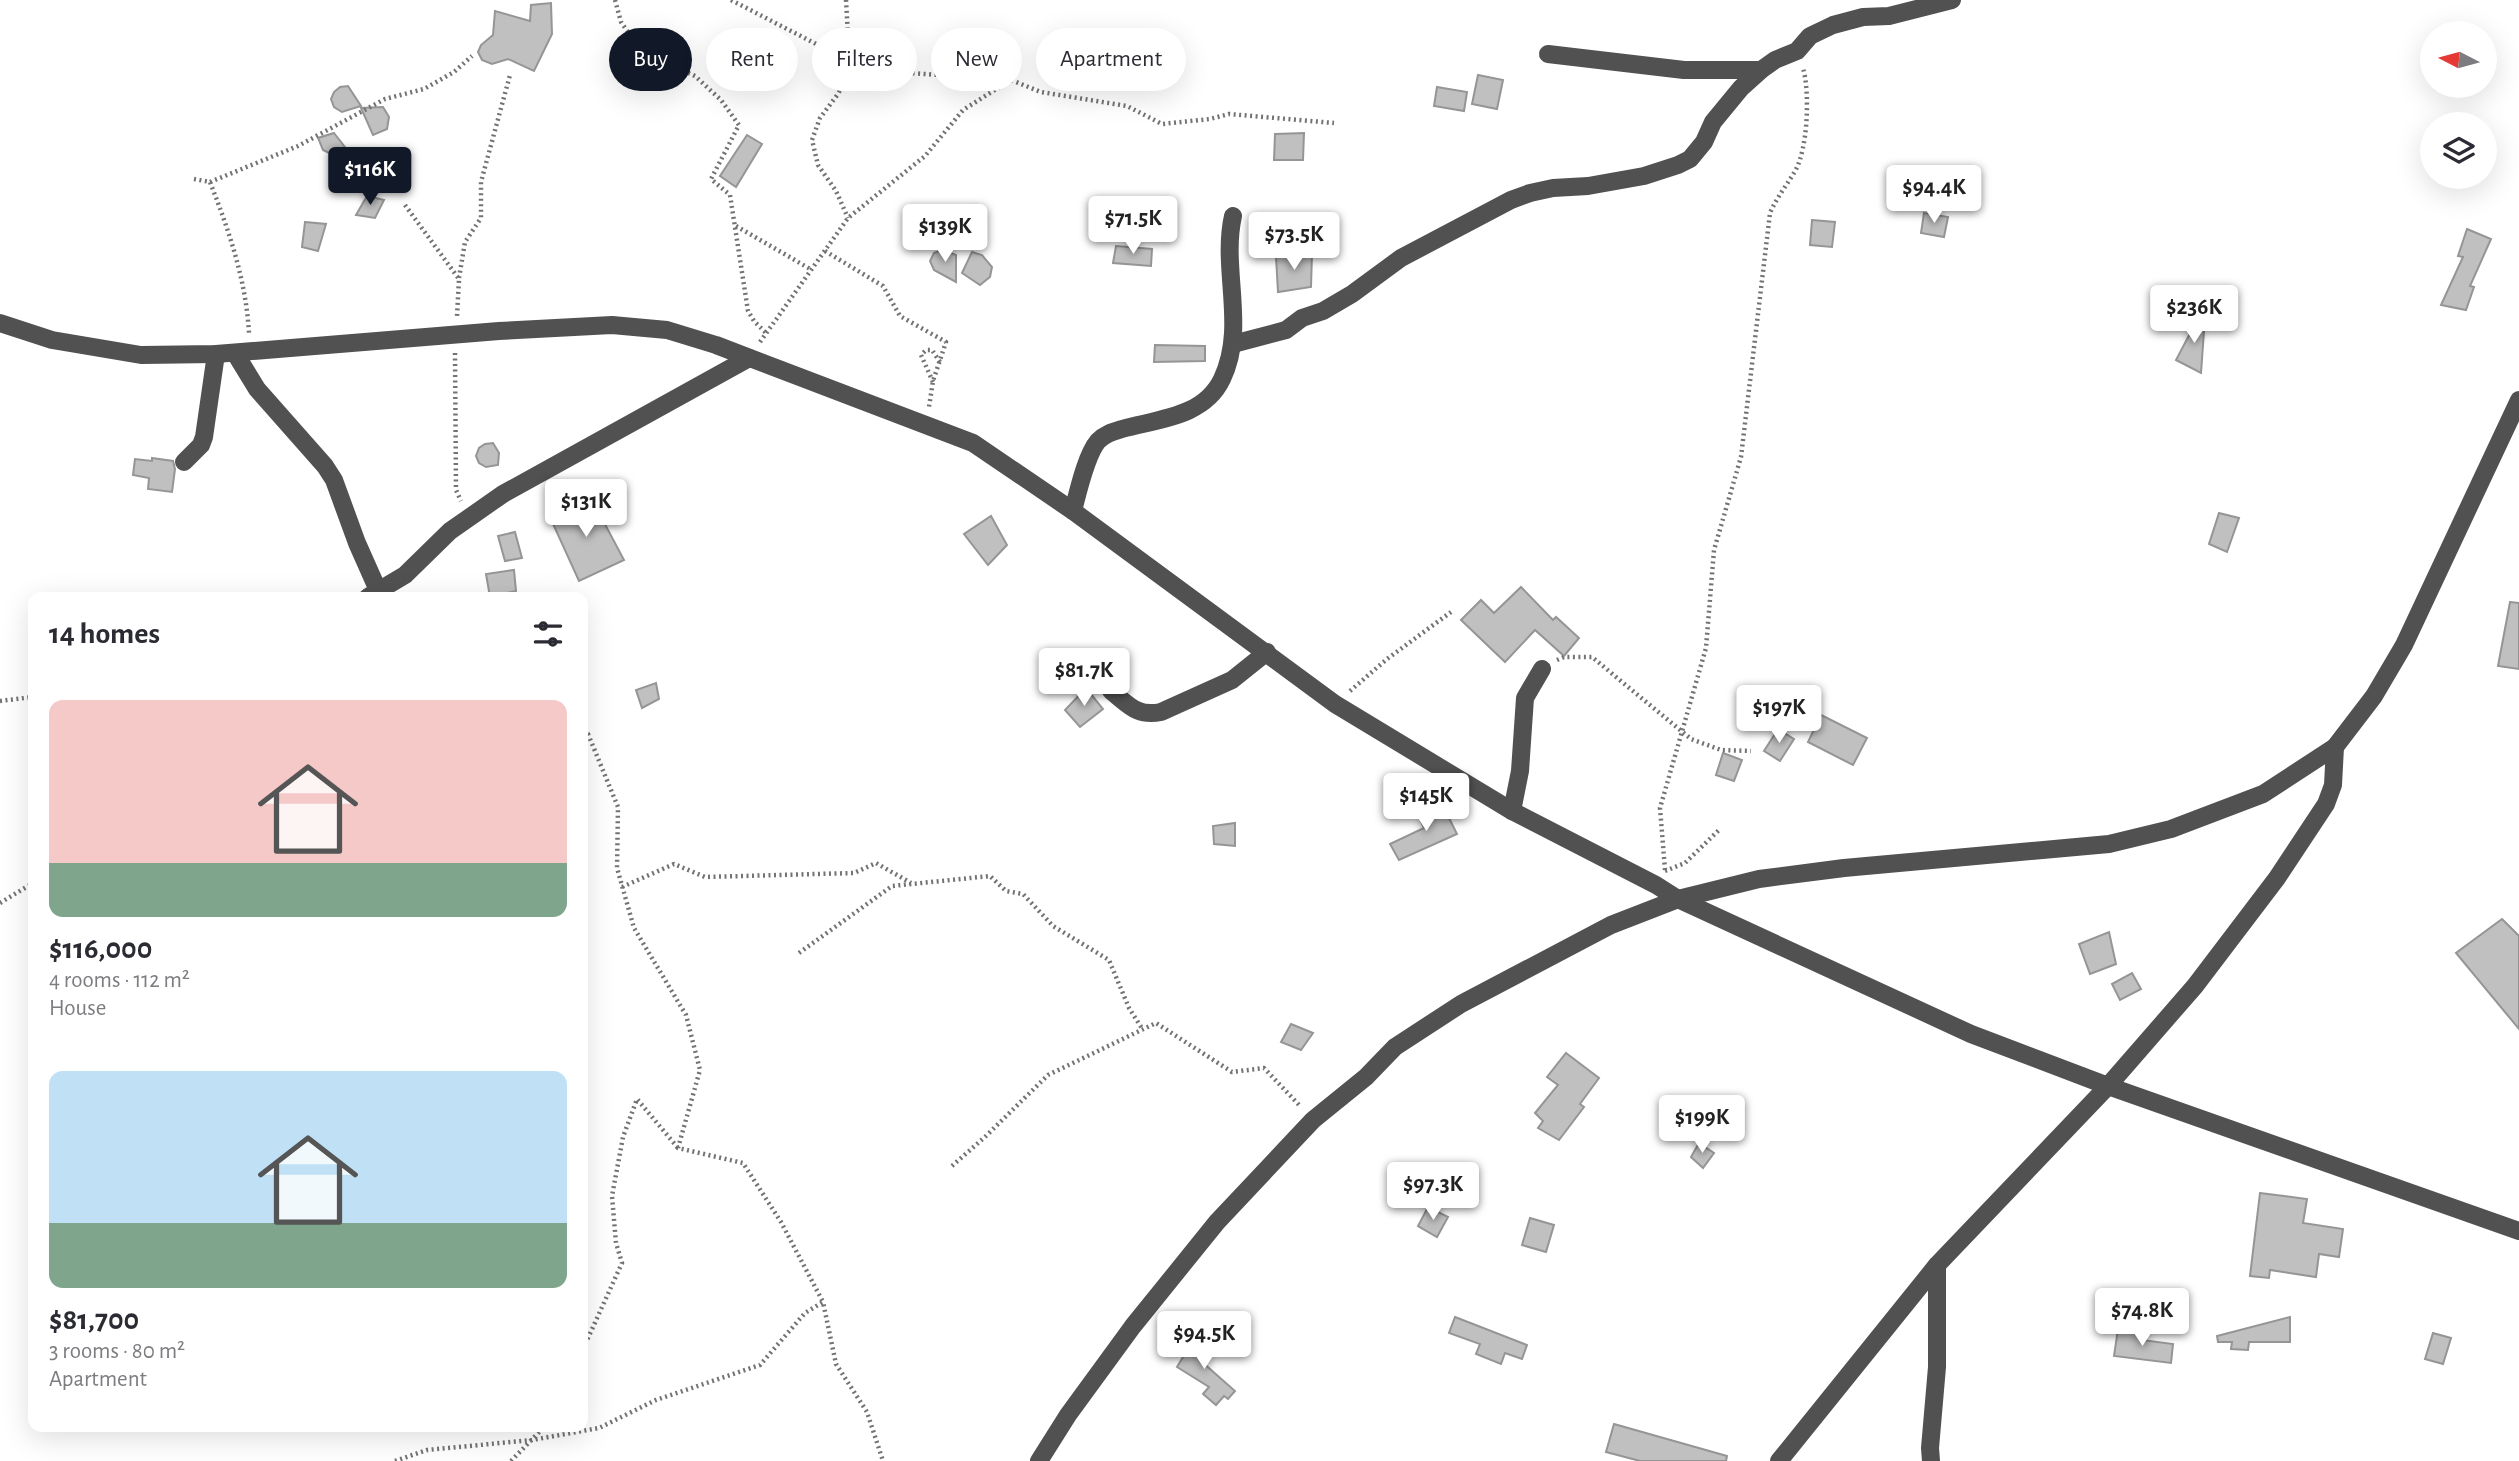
<!DOCTYPE html>
<meta charset="utf-8">
<style>
:root{--surface:#fff;--page:#f7f7f7;--text:#2b2b33;--muted:#7c7c81;--accent:#111827}
body{margin:0;font-family:"Alegreya Sans",sans-serif;background:var(--page);color:var(--text);height:100vh;display:flex;flex-direction:column;font-size:26px;white-space:nowrap}
*{box-sizing:border-box;margin:0}
p{font-size:23px;color:var(--muted)}
.icon{flex:none;width:38px;height:38px;fill:none;stroke:currentColor;stroke-width:2;stroke-linecap:round;stroke-linejoin:round}
.map{position:relative;flex:1;overflow:hidden}
.drawer{position:absolute;left:28px;top:592px;width:560px;height:840px;display:flex;flex-direction:column;background:var(--surface);border-radius:14px;box-shadow:0 7px 28px #0002}
.drawer>*{flex:none}
.guide{position:absolute;left:609px;top:28px;width:665px;height:63px;display:flex;gap:14px}
.needle{width:46px;rotate:276deg}
.fabs{position:absolute;left:2420px;top:21px;display:grid;gap:14px}
.fabs a{display:grid;place-items:center;width:77px;height:77px;border-radius:50%;background:var(--surface);box-shadow:0 7px 28px #0002;font-size:35px}
.price{position:absolute;translate:-50% -60px;padding:0 16px;border-radius:7px;background:#fff;color:#222;font-size:23px;line-height:46px;filter:drop-shadow(0 2px 4px #0008)}
.price::after{content:'';position:absolute;left:50%;top:42px;width:21px;height:16px;margin-left:-10px;background:inherit;clip-path:polygon(0 0,100% 0,50% 100%)}
.price.active{background:var(--accent);color:#fff}
ul{padding:0;list-style:none}
li{display:grid;align-content:center;gap:14px;height:371px;padding:0 21px}
li span{display:grid;place-items:center;height:217px;border-radius:14px;color:#555}
li>.icon{margin-inline-start:auto}
span .icon{width:126px;height:126px;fill:#fffc;stroke-width:1}
li b{font-size:30px}
h2{display:flex;justify-content:space-between;align-items:center;height:84px;padding:0 21px;font-size:30px}
.chip{padding:0 24px;border-radius:32px;background:var(--surface);box-shadow:0 7px 28px #0002;font-size:24px;line-height:63px}
.chip.active{background:var(--accent);color:#fff}
.map>svg:first-child{display:block}
.building{fill:#c0c0c0;stroke:#959595;stroke-width:2}
.lines{fill:none;stroke-linecap:round;stroke-linejoin:round}
.path{stroke:#737373;stroke-width:4.5;stroke-dasharray:2 3.5;stroke-linecap:butt}
.minor{stroke:#515151;stroke-width:18}
</style>
<div class="map">
<svg width="2519" height="1461" viewBox="0 0 2519 1461">
<rect width="100%" height="100%" fill="#fff"/>
<g class="building">
<path d="M 551,3 L 552,34 L 534,71 L 508,59 L 492,64 L 482,60 L 478,52 L 481,45 L 493,35 L 495,11 L 530,21 L 531,5 Z"/>
<path d="M 1478,75 L 1503,80 L 1497,109 L 1472,104 Z"/>
<path d="M 348,86 L 361,106 L 342,112 L 334,107 L 331,99 L 334,92 L 340,87 Z"/>
<path d="M 1437,87 L 1467,92 L 1464,111 L 1434,106 Z"/>
<path d="M 383,107 L 389,117 L 387,129 L 373,135 L 361,108 Z"/>
<path d="M 334,133 L 348,151 L 329,153 L 323,150 L 318,138 Z"/>
<path d="M 1304,133 L 1303,160 L 1274,160 L 1275,134 Z"/>
<path d="M 747,135 L 762,144 L 736,187 L 720,176 Z"/>
<path d="M 367,196 L 384,200 L 375,218 L 356,215 Z"/>
<path d="M 1924,213 L 1948,217 L 1944,237 L 1921,233 Z"/>
<path d="M 1812,220 L 1835,222 L 1832,247 L 1810,245 Z"/>
<path d="M 305,222 L 326,224 L 318,251 L 302,247 Z"/>
<path d="M 2467,229 L 2491,239 L 2470,286 L 2474,287 L 2466,310 L 2441,305 L 2463,257 L 2458,256 Z"/>
<path d="M 1116,246 L 1152,249 L 1151,266 L 1113,263 Z"/>
<path d="M 942,250 L 956,255 L 956,282 L 934,270 L 930,261 L 934,253 Z"/>
<path d="M 972,252 L 982,255 L 992,267 L 990,277 L 980,285 L 962,273 Z"/>
<path d="M 1312,254 L 1311,287 L 1278,292 L 1276,257 Z"/>
<path d="M 2206,303 L 2201,373 L 2176,360 Z"/>
<path d="M 1155,345 L 1205,346 L 1205,361 L 1154,362 Z"/>
<path d="M 493,443 L 499,453 L 498,465 L 486,467 L 479,463 L 476,456 L 479,448 L 485,444 Z"/>
<path d="M 152,458 L 173,461 L 175,469 L 172,492 L 148,489 L 149,478 L 133,475 L 135,459 L 152,461 Z"/>
<path d="M 590,496 L 624,560 L 579,581 L 549,515 Z"/>
<path d="M 2219,513 L 2239,518 L 2227,552 L 2209,544 Z"/>
<path d="M 991,516 L 1007,545 L 988,565 L 964,534 Z"/>
<path d="M 515,532 L 522,558 L 505,561 L 498,536 Z"/>
<path d="M 514,570 L 516,591 L 490,597 L 486,574 Z"/>
<path d="M 1521,587 L 1553,620 L 1556,617 L 1579,638 L 1564,656 L 1535,630 L 1505,662 L 1461,620 L 1481,600 L 1494,613 Z"/>
<path d="M 2510,602 L 2519,603 L 2519,669 L 2498,666 Z"/>
<path d="M 656,683 L 659,699 L 642,708 L 636,690 Z"/>
<path d="M 1086,688 L 1103,709 L 1080,727 L 1065,710 Z"/>
<path d="M 1763,694 L 1782,704 L 1772,722 L 1753,712 Z"/>
<path d="M 1821,715 L 1867,738 L 1853,765 L 1808,742 Z"/>
<path d="M 1778,729 L 1794,739 L 1780,761 L 1764,751 Z"/>
<path d="M 1723,753 L 1742,760 L 1734,781 L 1716,775 Z"/>
<path d="M 1441,802 L 1457,834 L 1399,860 L 1390,844 L 1424,828 L 1418,815 Z"/>
<path d="M 1235,823 L 1235,846 L 1214,844 L 1213,826 Z"/>
<path d="M 2502,919 L 2519,936 L 2519,1029 L 2456,953 Z"/>
<path d="M 2109,932 L 2116,964 L 2090,974 L 2079,944 Z"/>
<path d="M 2132,973 L 2141,989 L 2120,1000 L 2112,984 Z"/>
<path d="M 1291,1024 L 1313,1033 L 1301,1050 L 1281,1042 Z"/>
<path d="M 1566,1053 L 1599,1078 L 1580,1104 L 1584,1107 L 1559,1140 L 1538,1128 L 1543,1121 L 1535,1113 L 1558,1085 L 1547,1077 Z"/>
<path d="M 1699,1143 L 1714,1153 L 1703,1168 L 1691,1157 Z"/>
<path d="M 2260,1193 L 2307,1199 L 2303,1223 L 2343,1229 L 2339,1257 L 2319,1254 L 2316,1277 L 2270,1270 L 2269,1278 L 2250,1276 Z"/>
<path d="M 1428,1207 L 1448,1217 L 1437,1237 L 1418,1226 Z"/>
<path d="M 1530,1218 L 1554,1225 L 1546,1252 L 1522,1245 Z"/>
<path d="M 1455,1317 L 1527,1345 L 1522,1359 L 1505,1353 L 1501,1364 L 1476,1354 L 1480,1344 L 1449,1333 Z"/>
<path d="M 2290,1317 L 2290,1342 L 2249,1342 L 2248,1350 L 2231,1349 L 2232,1342 L 2218,1342 L 2217,1336 Z"/>
<path d="M 2118,1329 L 2143,1333 L 2142,1340 L 2173,1344 L 2171,1363 L 2114,1356 Z"/>
<path d="M 2433,1333 L 2451,1338 L 2443,1364 L 2425,1359 Z"/>
<path d="M 1197,1334 L 1212,1344 L 1201,1361 L 1235,1391 L 1228,1399 L 1224,1396 L 1216,1405 L 1203,1394 L 1209,1387 L 1177,1367 Z"/>
<path d="M 1614,1424 L 1727,1456 L 1726,1461 L 1640,1461 L 1606,1452 Z"/>
</g>
<g class="lines">
<g class="path">
<path d="M 615,0 L 621,22 L 641,51 L 695,76 L 721,100 L 739,125 L 711,179 L 730,195 L 748,311 L 754,321 L 766,333"/>
<path d="M 731,0 L 849,61 L 882,71 L 1011,80 L 1041,92 L 1127,106 L 1162,124 L 1210,119 L 1229,114 L 1334,123"/>
<path d="M 846,0 L 850,72 L 838,94 L 820,118 L 812,140 L 818,165 L 836,191 L 848,218"/>
<path d="M 194,179 L 210,182 C 229,231 246,280 249,333"/>
<path d="M 210,182 L 298,146 L 385,99 L 424,89 L 454,72 L 472,56"/>
<path d="M 405,205 L 459,279 L 457,316"/>
<path d="M 736,226 L 812,270"/>
<path d="M 825,251 L 883,286 L 900,316 L 946,342 L 933,381 L 929,407"/>
<path d="M 459,278 L 465,242 L 481,218 L 481,182 L 510,75"/>
<path d="M 760,342 L 848,218 L 925,156 L 963,110 L 1009,81"/>
<path d="M 455,353 L 456,490 L 461,501"/>
<path d="M 933,382 L 921,355 L 926,350 L 932,350 L 940,362"/>
<path d="M 1557,660 L 1564,657 L 1592,657 L 1691,739 L 1721,750 L 1751,751"/>
<path d="M 1350,691 L 1387,659 L 1451,612"/>
<path d="M 0,701 L 33,697"/>
<path d="M 583,731 L 588,734 L 618,807 L 617,868 L 634,928 L 686,1015 L 700,1070 L 678,1148 L 743,1163 L 781,1222 L 823,1302"/>
<path d="M 1665,870 L 1660,808 L 1706,648 L 1714,550 L 1741,457 L 1770,213 C 1777,197 1787,185 1795,171 C 1808,149 1810,92 1803,68"/>
<path d="M 1665,871 L 1685,863 L 1720,829"/>
<path d="M 622,887 L 674,864 L 705,877 L 854,873 L 876,863 L 911,883"/>
<path d="M 0,903 L 33,883"/>
<path d="M 799,953 L 892,886 L 990,876 L 1006,891 L 1023,894 L 1053,926 L 1109,960 L 1129,1008 L 1143,1030"/>
<path d="M 952,1166 L 986,1136 L 1048,1075 L 1156,1023 L 1232,1072 L 1264,1068 L 1300,1106"/>
<path d="M 583,1349 L 622,1263 L 616,1243 L 612,1196 L 623,1137 L 637,1099 L 678,1148"/>
<path d="M 395,1461 L 427,1450 L 532,1440 L 599,1428 L 656,1400 L 760,1365 L 805,1313 L 823,1302 L 836,1364 L 867,1412 L 883,1461"/>
<path d="M 511,1461 L 545,1426"/>
</g>
<g class="minor">
<path d="M 1548,54 L 1684,70 L 1761,70"/>
<path d="M 0,323 L 52,340 L 141,355 L 216,354 L 499,331 L 612,325 L 667,330 L 716,345 L 973,443 L 1073,511 L 1335,704 L 1512,811 L 1656,885 L 1678,899 L 1971,1034 L 2108,1086 L 2519,1231"/>
<path d="M 1233,344 L 1286,330 L 1302,318 L 1323,311 L 1352,294 L 1401,258 L 1511,200 L 1530,193 L 1553,188 L 1588,186 L 1644,176 L 1678,165 L 1690,159 L 1704,142 L 1713,122 L 1741,88 L 1761,70 L 1775,60 L 1797,51 L 1810,36 L 1833,25 L 1863,17 L 1889,16 L 1952,0"/>
<path d="M 235,353 L 257,389 L 325,466 L 334,480 L 357,543 L 381,597"/>
<path d="M 184,462 L 201,445 L 204,437 L 216,354"/>
<path d="M 1073,511 C 1078,492 1086,455 1098,441 C 1105,434 1112,432 1122,429 C 1158,419 1204,417 1222,379 C 1247,327 1221,269 1233,216"/>
<path d="M 368,597 L 405,575 L 450,531 L 503,494 L 749,358"/>
<path d="M 1111,691 C 1129,705 1137,717 1161,712 L 1232,680 L 1267,652"/>
<path d="M 1512,811 L 1520,771 L 1525,698 L 1542,669"/>
<path d="M 1039,1461 L 1068,1415 L 1133,1326 L 1217,1222 L 1313,1120 L 1366,1077 L 1395,1047 L 1461,1004 L 1611,925 L 1678,899 L 1759,879 L 1844,868 L 2109,844 L 2171,829 L 2263,794 L 2335,747 L 2374,696 L 2404,645 L 2519,400"/>
<path d="M 1779,1461 L 1937,1265 L 2108,1086 L 2195,986 L 2277,878 L 2326,804 L 2333,785 L 2335,747"/>
<path d="M 1931,1461 L 1930,1448 L 1937,1367 L 1937,1265"/>
</g>
</g>
</svg>
<div class="fabs">
<a><svg class="needle" viewBox="-14 -14 28 28"><path d="M0-13l5 13h-10z" fill="#e53935"/><path d="M0 13l5-13h-10z" fill="#7c7c81"/></svg></a>
<a><svg class="icon" aria-label="layers" viewBox="0 0 24 24"><path d="M12 4l9 5-9 5-9-5zM3 14l9 5 9-5"/></svg></a>
</div>
<b class="price active" style="left:370px;top:207px">$116K</b>
<b class="price" style="left:1934px;top:225px">$94.4K</b>
<b class="price" style="left:1133px;top:256px">$71.5K</b>
<b class="price" style="left:945px;top:264px">$139K</b>
<b class="price" style="left:1294px;top:272px">$73.5K</b>
<b class="price" style="left:2194px;top:345px">$236K</b>
<b class="price" style="left:586px;top:539px">$131K</b>
<b class="price" style="left:1084px;top:708px">$81.7K</b>
<b class="price" style="left:1779px;top:745px">$197K</b>
<b class="price" style="left:1426px;top:833px">$145K</b>
<b class="price" style="left:1702px;top:1155px">$199K</b>
<b class="price" style="left:1433px;top:1222px">$97.3K</b>
<b class="price" style="left:2142px;top:1348px">$74.8K</b>
<b class="price" style="left:1204px;top:1371px">$94.5K</b>
<div class="guide">
<a class="chip active">Buy</a>
<a class="chip">Rent</a>
<a class="chip">Filters</a>
<a class="chip">New</a>
<a class="chip">Apartment</a>
</div>
<section class="drawer">
<h2>14 homes<svg class="icon" aria-label="filters" viewBox="0 0 24 24"><path d="M4 7h16M4 17h16"/><circle cx="9" cy="7" r="2"/><circle cx="15" cy="17" r="2"/></svg></h2>
<ul>
<li><span style="background:linear-gradient(#f6c9c9 75%,#7fa58c 0)"><svg class="icon" aria-label="home" viewBox="0 0 24 24"><path d="M3 11l9-7 9 7M6 9v11h12V9"/></svg></span><div><b>$116,000</b><p>4 rooms · 112 m²</p><p>House</p></div></li>
<li><span style="background:linear-gradient(#bfe0f5 70%,#7fa58c 0)"><svg class="icon" aria-label="home" viewBox="0 0 24 24"><path d="M3 11l9-7 9 7M6 9v11h12V9"/></svg></span><div><b>$81,700</b><p>3 rooms · 80 m²</p><p>Apartment</p></div></li>
</ul>
</section>
</div>
